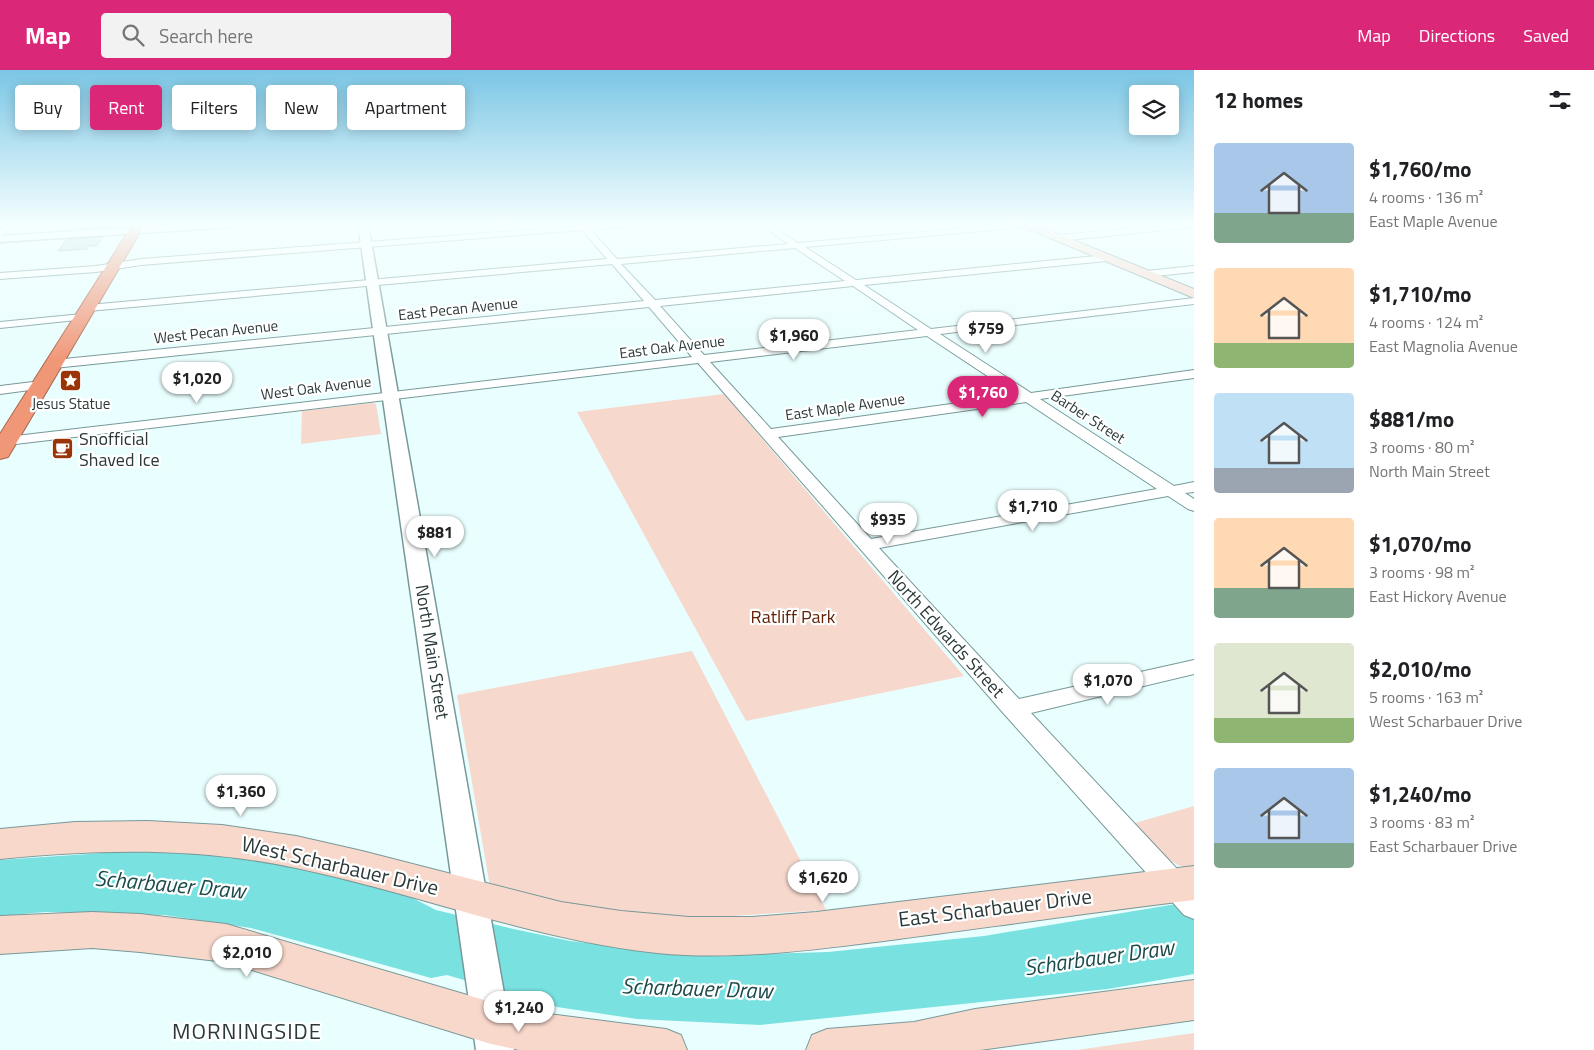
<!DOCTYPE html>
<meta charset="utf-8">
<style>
:root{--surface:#fff;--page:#f2f2f2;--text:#202124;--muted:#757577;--accent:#db2777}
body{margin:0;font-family:"Titillium Web",sans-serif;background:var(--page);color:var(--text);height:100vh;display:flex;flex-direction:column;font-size:19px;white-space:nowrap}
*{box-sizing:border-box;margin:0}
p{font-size:16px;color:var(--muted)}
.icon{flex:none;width:28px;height:28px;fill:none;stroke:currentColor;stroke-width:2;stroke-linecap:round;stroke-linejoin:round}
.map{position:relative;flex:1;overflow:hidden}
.details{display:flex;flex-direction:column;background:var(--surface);width:400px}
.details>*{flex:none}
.guide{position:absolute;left:15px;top:15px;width:475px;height:45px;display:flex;gap:10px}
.buttons{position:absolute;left:1129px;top:15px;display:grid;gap:10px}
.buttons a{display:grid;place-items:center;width:50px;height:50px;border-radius:5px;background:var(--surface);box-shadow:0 2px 12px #0003;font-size:25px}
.price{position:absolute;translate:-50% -42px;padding:0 11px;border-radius:18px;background:#fff;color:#222;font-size:16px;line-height:32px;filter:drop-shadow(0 1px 2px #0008)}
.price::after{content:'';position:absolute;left:50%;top:30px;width:15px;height:11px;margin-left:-8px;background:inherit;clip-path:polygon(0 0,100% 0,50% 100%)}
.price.on{background:var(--accent);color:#fff}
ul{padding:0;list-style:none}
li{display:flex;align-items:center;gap:15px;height:125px;padding:0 20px}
li span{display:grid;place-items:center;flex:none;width:140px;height:100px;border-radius:5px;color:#555}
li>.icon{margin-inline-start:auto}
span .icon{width:60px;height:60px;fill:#fffc;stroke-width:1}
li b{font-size:21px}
h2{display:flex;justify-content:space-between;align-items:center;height:60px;padding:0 20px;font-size:21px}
.pill{padding:0 18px;border-radius:5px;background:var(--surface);box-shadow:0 2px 12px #0003;font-size:18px;line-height:45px}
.pill.on{background:var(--accent);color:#fff}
header{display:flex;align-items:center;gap:30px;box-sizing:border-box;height:70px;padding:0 25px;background:var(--accent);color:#fff}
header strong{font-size:24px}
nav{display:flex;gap:28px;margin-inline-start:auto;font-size:18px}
.search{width:350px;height:45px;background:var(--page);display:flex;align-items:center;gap:12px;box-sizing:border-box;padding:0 18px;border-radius:5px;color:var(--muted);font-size:19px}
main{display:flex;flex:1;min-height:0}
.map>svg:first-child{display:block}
.green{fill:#f7d8cd}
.water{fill:#79e1e0}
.building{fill:#b6d9d9;stroke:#84a5a5}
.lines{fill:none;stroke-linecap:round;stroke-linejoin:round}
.minor-casing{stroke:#789999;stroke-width:2}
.tertiary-casing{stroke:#789999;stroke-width:3}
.secondary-casing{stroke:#789999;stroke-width:2}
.trunk-casing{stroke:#a8654c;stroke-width:2}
.minor{fill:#fff;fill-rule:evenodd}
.tertiary{fill:#fff;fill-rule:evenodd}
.secondary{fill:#f9d8cc;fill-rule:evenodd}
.trunk{fill:#f09778;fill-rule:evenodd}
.labels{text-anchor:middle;stroke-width:4.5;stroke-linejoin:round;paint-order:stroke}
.far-street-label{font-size:15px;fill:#2b3939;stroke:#fff}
.far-poi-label{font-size:15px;fill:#2b3939;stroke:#fff}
.poi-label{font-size:18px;fill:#2b3939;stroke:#fff;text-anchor:start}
.park-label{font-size:18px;fill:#622106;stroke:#fff}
.street-label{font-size:18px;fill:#2b3939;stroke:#fff}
.near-street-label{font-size:21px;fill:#2b3939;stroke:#fff}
.near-water-label{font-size:22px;font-style:italic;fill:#1c4b4b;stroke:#fff}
.near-neighbourhood-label{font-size:22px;letter-spacing:1px;fill:#2b3939;stroke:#fff}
</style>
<header>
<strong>Map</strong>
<div class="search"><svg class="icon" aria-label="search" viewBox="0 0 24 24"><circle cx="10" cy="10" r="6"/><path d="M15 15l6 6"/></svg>Search here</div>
<nav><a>Map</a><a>Directions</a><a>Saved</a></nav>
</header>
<main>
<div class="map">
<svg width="1194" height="980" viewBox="0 0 1194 980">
<rect width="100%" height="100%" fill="#e9fefe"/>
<g class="green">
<path d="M 724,324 L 964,606 L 746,651 L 577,342 Z"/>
<path d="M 372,333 L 376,334 L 381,364 L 301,374 L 302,341 Z"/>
<path d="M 692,581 L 826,840 L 700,848 L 588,838 L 490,817 L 457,625 Z"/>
<path d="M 1194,736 L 1194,798 C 1169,800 1150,769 1135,753 Z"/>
<path d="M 1194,963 L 1194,980 L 1077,980 Z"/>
</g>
<path class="water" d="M 133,781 L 221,785 L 313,797 L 393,818 L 436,840 L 505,857 L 570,871 L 700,886 L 828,882 L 984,866 L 1194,831 L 1194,904 L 1108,919 L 760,955 L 637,949 L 557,937 L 447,905 L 431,908 L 251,858 L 165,845 L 45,842 L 0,846 L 0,790 Z"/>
<g class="building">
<path d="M 112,154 L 110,157 L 74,159 L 78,155 Z"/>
<path d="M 103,167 L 97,176 L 89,176 L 87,179 L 58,181 L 66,170 Z"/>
</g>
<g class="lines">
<defs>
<g id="minor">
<path d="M 6,154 L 15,154 L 0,167 L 0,160 Z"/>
<path d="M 577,154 L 638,154 L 634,156 L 591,160 L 617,189 L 788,174 L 760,154 L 769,154 L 798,173 L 1012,154 L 1031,155 L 1027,157 L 805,177 L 856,210 L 1106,185 L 1111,188 L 1106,191 L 864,215 L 931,259 L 1194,228 L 1194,234 L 940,264 L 1031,323 L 1194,300 L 1194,308 L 1040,329 L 1174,416 L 1194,412 L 1194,422 L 1185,423 L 1194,429 L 1194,441 L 1188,439 L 1168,426 L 879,478 L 1019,629 L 1194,590 L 1194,604 L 1031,643 L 1194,817 L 1194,849 L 1184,845 L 1005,645 L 698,293 L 7,375 L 0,371 L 2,368 L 7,367 L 692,287 L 649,237 L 54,298 L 48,294 L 54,290 L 644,231 L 612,194 L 88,241 L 83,238 L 88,235 L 607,189 L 582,160 L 141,195 L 96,202 L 0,209 L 0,203 L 96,196 L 141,189 L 578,156 ZM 795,178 L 845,211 L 655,230 L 621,194 ZM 853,216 L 918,260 L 704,285 L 660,236 ZM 927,266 L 1016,325 L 771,359 L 710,292 ZM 1026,332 L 1157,419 L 871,469 L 778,367 Z"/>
<path d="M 1180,154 L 1194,154 L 1194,157 L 1059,171 L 1055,168 L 1059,165 Z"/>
<path d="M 1194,196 L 1194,202 L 1146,207 L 1141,204 L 1146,201 Z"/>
<path d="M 82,244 L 87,247 L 86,249 L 0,258 L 0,252 Z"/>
<path d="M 41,311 L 45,312 L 47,315 L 45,318 L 0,324 L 0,316 Z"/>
</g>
<g id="tertiary">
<path d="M 189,154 L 239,154 L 234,157 L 0,172 L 0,166 Z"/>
<path d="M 358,154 L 368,154 L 514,980 L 476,980 Z"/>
</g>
<g id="secondary">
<path d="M 1020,154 L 1034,154 L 1194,219 L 1194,228 L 1021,156 Z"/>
<path d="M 148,751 L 222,755 L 296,766 L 362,781 L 561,832 L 621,841 L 689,847 L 752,847 L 816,842 L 1194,796 L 1194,830 C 1095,842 997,856 899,869 C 819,879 737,891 657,883 C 533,870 417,823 296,798 C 198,777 99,779 0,789 L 0,759 L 75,752 Z"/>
<path d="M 92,842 L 140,844 L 226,854 L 491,932 L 541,943 L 666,959 L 681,965 L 687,980 L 519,980 L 491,974 L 226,892 L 140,882 L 92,878 L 0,884 L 0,846 Z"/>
<path d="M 1194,910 L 1194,950 L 980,980 L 806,980 L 812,965 L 827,959 L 914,952 L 975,939 Z"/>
</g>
<path id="trunk" d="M 133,154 L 145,154 L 11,382 L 8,387 L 0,389 L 0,364 Z"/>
</defs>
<use href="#minor" class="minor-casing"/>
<use href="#tertiary" class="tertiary-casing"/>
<use href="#secondary" class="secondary-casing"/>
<use href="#trunk" class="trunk-casing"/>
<use href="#minor" class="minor"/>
<use href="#tertiary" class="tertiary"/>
<use href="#secondary" class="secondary"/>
<use href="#trunk" class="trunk"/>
</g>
<linearGradient id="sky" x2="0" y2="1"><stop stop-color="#7bc6e5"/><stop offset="0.53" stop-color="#f5ffff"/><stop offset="1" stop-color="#f5ffff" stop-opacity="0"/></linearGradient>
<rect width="1194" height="291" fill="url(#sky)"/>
<defs>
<symbol id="sight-square" viewBox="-11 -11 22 22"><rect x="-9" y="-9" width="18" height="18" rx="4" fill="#9a3406" stroke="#fff"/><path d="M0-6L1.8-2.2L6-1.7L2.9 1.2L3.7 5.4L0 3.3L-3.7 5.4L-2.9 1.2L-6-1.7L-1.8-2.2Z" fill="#fff"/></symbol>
<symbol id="cafe-square" viewBox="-11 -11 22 22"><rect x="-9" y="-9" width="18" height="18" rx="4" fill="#9a3406" stroke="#fff"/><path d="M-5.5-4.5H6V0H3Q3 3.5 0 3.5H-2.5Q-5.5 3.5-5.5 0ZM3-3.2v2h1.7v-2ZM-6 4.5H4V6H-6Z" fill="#fff"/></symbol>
</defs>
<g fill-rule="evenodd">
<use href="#sight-square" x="58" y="298" width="25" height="25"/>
<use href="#cafe-square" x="50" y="366" width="25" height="25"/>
</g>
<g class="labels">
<g class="far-street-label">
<text transform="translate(458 239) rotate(-6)" y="5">East Pecan Avenue</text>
<text transform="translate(216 262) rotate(-6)" y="5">West Pecan Avenue</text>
<text transform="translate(672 277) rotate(-7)" y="5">East Oak Avenue</text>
<text transform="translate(316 318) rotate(-7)" y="5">West Oak Avenue</text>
<text transform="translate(845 337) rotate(-8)" y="5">East Maple Avenue</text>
<text transform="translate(1088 347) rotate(33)" y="5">Barber Street</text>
</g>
<g class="far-poi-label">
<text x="71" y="339">Jesus Statue</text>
</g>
<g class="poi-label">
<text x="79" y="375">Snofficial<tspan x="79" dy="21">Shaved Ice</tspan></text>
</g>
<g class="park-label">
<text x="793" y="553">Ratliff Park</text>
</g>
<g class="street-label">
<text transform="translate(946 564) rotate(48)" y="6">North Edwards Street</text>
<text transform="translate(432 582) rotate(81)" y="6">North Main Street</text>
</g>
<g class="near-street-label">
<text transform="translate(340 796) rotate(13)" y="7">West Scharbauer Drive</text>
<text transform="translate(995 838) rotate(-7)" y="7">East Scharbauer Drive</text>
</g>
<g class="near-water-label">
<text transform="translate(170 814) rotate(5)" y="8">Scharbauer Draw</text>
<text transform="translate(1099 887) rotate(-8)" y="8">Scharbauer Draw</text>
<text transform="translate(697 918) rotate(2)" y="8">Scharbauer Draw</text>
</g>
<g class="near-neighbourhood-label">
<text x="247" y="969">MORNINGSIDE</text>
</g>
</g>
</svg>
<div class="buttons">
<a><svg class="icon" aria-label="layers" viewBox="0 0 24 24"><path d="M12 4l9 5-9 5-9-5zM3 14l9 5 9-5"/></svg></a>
</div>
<b class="price" style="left:986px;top:284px">$759</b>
<b class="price" style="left:794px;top:291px">$1,960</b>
<b class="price" style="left:197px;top:334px">$1,020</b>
<b class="price on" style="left:983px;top:348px">$1,760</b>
<b class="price" style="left:1033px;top:462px">$1,710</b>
<b class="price" style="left:888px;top:475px">$935</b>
<b class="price" style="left:435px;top:488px">$881</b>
<b class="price" style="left:1108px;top:636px">$1,070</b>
<b class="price" style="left:241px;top:747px">$1,360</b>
<b class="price" style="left:823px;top:833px">$1,620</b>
<b class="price" style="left:247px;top:908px">$2,010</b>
<b class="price" style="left:519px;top:963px">$1,240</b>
<div class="guide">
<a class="pill">Buy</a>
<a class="pill on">Rent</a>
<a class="pill">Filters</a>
<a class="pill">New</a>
<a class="pill">Apartment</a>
</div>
</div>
<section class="details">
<h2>12 homes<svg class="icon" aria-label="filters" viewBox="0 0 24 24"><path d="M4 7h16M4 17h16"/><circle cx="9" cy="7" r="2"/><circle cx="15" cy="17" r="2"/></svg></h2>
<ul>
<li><span style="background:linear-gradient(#a9c7e8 70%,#7fa58c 0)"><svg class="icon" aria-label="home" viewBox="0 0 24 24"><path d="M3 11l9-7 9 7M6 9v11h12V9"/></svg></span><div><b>$1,760/mo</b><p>4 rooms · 136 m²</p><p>East Maple Avenue</p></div></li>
<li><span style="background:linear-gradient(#ffd9b3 75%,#8fb573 0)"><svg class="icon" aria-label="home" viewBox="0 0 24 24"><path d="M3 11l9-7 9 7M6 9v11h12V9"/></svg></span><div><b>$1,710/mo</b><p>4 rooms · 124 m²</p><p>East Magnolia Avenue</p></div></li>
<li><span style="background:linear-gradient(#bfe0f5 75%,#9aa5b1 0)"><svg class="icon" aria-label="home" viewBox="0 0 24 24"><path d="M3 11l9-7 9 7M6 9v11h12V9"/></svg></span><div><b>$881/mo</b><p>3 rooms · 80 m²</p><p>North Main Street</p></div></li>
<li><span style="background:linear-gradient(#ffd9b3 70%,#7fa58c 0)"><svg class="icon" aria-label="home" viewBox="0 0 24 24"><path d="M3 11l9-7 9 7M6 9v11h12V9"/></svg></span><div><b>$1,070/mo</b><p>3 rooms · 98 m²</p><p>East Hickory Avenue</p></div></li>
<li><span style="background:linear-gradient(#dfe7d0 75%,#8fb573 0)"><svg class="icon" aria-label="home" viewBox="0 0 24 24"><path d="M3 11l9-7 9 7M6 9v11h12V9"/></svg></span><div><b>$2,010/mo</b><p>5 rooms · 163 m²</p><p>West Scharbauer Drive</p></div></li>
<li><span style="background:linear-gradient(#a9c7e8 75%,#7fa58c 0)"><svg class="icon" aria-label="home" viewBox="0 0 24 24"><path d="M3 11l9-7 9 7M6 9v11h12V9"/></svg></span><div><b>$1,240/mo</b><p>3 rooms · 83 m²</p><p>East Scharbauer Drive</p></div></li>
</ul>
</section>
</main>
